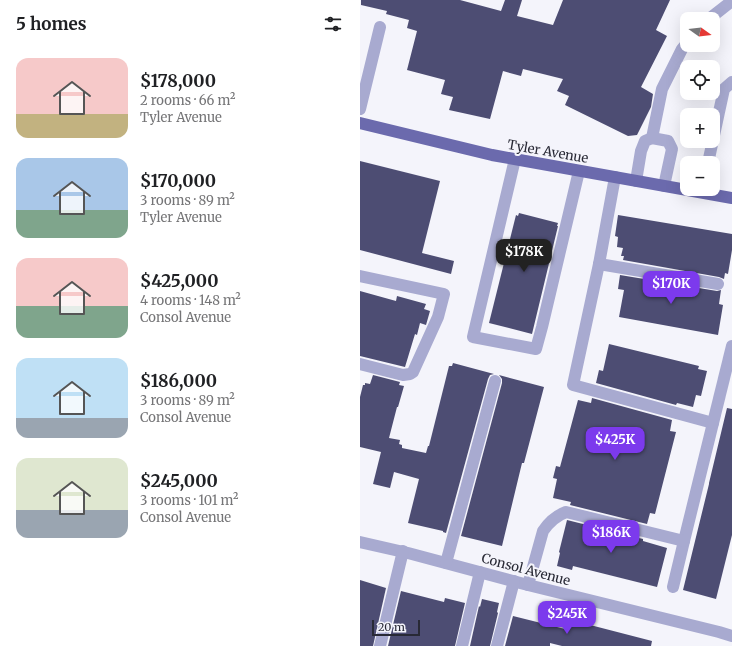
<!DOCTYPE html>
<meta charset="utf-8">
<style>
:root{--surface:#fff;--page:#f2f2f2;--text:#202124;--muted:#757577;--accent:#7c3aed}
body{margin:0;font-family:Merriweather,serif;background:var(--page);color:var(--text);height:100vh;display:flex;flex-direction:column;font-size:15px;white-space:nowrap}
*{box-sizing:border-box;margin:0}
p{font-size:13px;color:var(--muted)}
.icon{flex:none;width:22px;height:22px;fill:none;stroke:currentColor;stroke-width:2;stroke-linecap:round;stroke-linejoin:round}
.map{position:relative;flex:1;overflow:hidden}
.panel{display:flex;flex-direction:column;background:var(--surface);width:360px}
.panel>*{flex:none}
.needle{width:26px;rotate:104deg}
.fabs{position:absolute;left:320px;top:12px;display:grid;gap:8px}
.fabs a{display:grid;place-items:center;width:40px;height:40px;border-radius:8px;background:var(--surface);box-shadow:0 4px 16px #0002;font-size:20px}
.scale{position:absolute;left:12px;bottom:10px;width:48px;box-sizing:border-box;padding-left:4px;border:2px solid #282935;border-top:0;font-size:11px;line-height:14px;white-space:nowrap;color:#282935;-webkit-text-stroke:3px #f4f4fb;paint-order:stroke}
.price{position:absolute;translate:-50% -34px;padding:0 9px;border-radius:8px;background:var(--accent);color:#fff;font-size:13px;line-height:26px;filter:drop-shadow(0 1px 2px #0008)}
.price::after{content:'';position:absolute;left:50%;top:24px;width:12px;height:9px;margin-left:-6px;background:inherit;clip-path:polygon(0 0,100% 0,50% 100%)}
.price.active{background:#222;color:#fff}
ul{padding:0;list-style:none}
li{display:flex;align-items:center;gap:12px;height:100px;padding:0 16px}
li span{display:grid;place-items:center;flex:none;width:112px;height:80px;border-radius:12px;color:#555}
li>.icon{margin-inline-start:auto}
span .icon{width:48px;height:48px;fill:#fffc;stroke-width:1}
li b{font-size:17px}
h2{display:flex;justify-content:space-between;align-items:center;height:48px;padding:0 16px;font-size:17px}
main{display:flex;flex:1;min-height:0}
.map>svg:first-child{display:block}
.building{fill:#4d4d73}
.lines{fill:none;stroke-linecap:round;stroke-linejoin:round}
.minor{stroke:#a8aad0;stroke-width:12}
.major{stroke:#6b6aad;stroke-width:12}
.labels{text-anchor:middle;stroke-width:4;stroke-linejoin:round;paint-order:stroke}
.street-label{font-size:13px;fill:#282935;stroke:#f4f4fb}
</style>
<main>
<section class="panel">
<h2>5 homes<svg class="icon" aria-label="filters" viewBox="0 0 24 24"><path d="M4 7h16M4 17h16"/><circle cx="9" cy="7" r="2"/><circle cx="15" cy="17" r="2"/></svg></h2>
<ul>
<li><span style="background:linear-gradient(#f6c9c9 70%,#c2b280 0)"><svg class="icon" aria-label="home" viewBox="0 0 24 24"><path d="M3 11l9-7 9 7M6 9v11h12V9"/></svg></span><div><b>$178,000</b><p>2 rooms · 66 m²</p><p>Tyler Avenue</p></div></li>
<li><span style="background:linear-gradient(#a9c7e8 65%,#7fa58c 0)"><svg class="icon" aria-label="home" viewBox="0 0 24 24"><path d="M3 11l9-7 9 7M6 9v11h12V9"/></svg></span><div><b>$170,000</b><p>3 rooms · 89 m²</p><p>Tyler Avenue</p></div></li>
<li><span style="background:linear-gradient(#f6c9c9 60%,#7fa58c 0)"><svg class="icon" aria-label="home" viewBox="0 0 24 24"><path d="M3 11l9-7 9 7M6 9v11h12V9"/></svg></span><div><b>$425,000</b><p>4 rooms · 148 m²</p><p>Consol Avenue</p></div></li>
<li><span style="background:linear-gradient(#bfe0f5 75%,#9aa5b1 0)"><svg class="icon" aria-label="home" viewBox="0 0 24 24"><path d="M3 11l9-7 9 7M6 9v11h12V9"/></svg></span><div><b>$186,000</b><p>3 rooms · 89 m²</p><p>Consol Avenue</p></div></li>
<li><span style="background:linear-gradient(#dfe7d0 65%,#9aa5b1 0)"><svg class="icon" aria-label="home" viewBox="0 0 24 24"><path d="M3 11l9-7 9 7M6 9v11h12V9"/></svg></span><div><b>$245,000</b><p>3 rooms · 101 m²</p><p>Consol Avenue</p></div></li>
</ul>
</section>
<div class="map">
<svg width="372" height="646" viewBox="0 0 372 646">
<rect width="100%" height="100%" fill="#f4f4fb"/>
<g class="building">
<path d="M 1,0 L 100,0 L 141,11 L 145,0 L 162,0 L 157,16 L 193,25 L 203,0 L 310,0 L 296,30 L 307,36 L 281,87 L 293,94 L 291,107 L 277,135 L 268,136 L 205,105 L 209,96 L 197,91 L 203,79 L 163,69 L 161,76 L 143,71 L 130,119 L 89,110 L 93,97 L 81,94 L 85,80 L 47,70 L 57,31 L 47,28 L 49,20 L 26,14 L 27,11 L 1,5 Z"/>
<path d="M 0,161 L 80,181 L 62,253 L 94,261 L 91,274 L 0,250 Z"/>
<path d="M 159,213 L 198,223 L 197,226 L 198,226 L 172,334 L 129,323 L 156,215 L 158,216 Z"/>
<path d="M 258,215 L 372,234 L 372,250 L 368,274 L 365,273 L 364,279 L 359,277 L 263,260 L 264,256 L 261,256 L 263,248 L 257,247 L 258,237 L 255,236 Z"/>
<path d="M 260,275 L 357,291 L 361,290 L 359,304 L 363,305 L 358,335 L 259,317 L 264,290 L 258,289 Z"/>
<path d="M 0,291 L 36,301 L 37,296 L 66,304 L 64,309 L 70,311 L 66,325 L 60,323 L 57,335 L 55,334 L 45,367 L 0,356 Z"/>
<path d="M 249,344 L 339,366 L 338,369 L 347,371 L 341,396 L 336,395 L 333,407 L 317,403 L 316,405 L 236,383 L 239,370 L 243,371 Z"/>
<path d="M 93,363 L 134,374 L 130,375 L 128,379 L 86,533 L 83,532 L 83,531 L 48,523 L 59,479 L 34,472 L 30,488 L 13,484 L 21,452 L 0,447 L 0,397 L 3,385 L 5,385 L 5,383 L 10,384 L 13,375 L 40,382 L 39,385 L 44,386 L 38,407 L 37,407 L 29,438 L 40,440 L 39,444 L 42,445 L 42,448 L 66,453 L 68,446 L 69,446 L 89,366 L 92,366 Z"/>
<path d="M 139,375 L 184,387 L 164,463 L 162,463 L 142,546 L 101,536 L 142,383 L 142,379 Z"/>
<path d="M 232,398 L 312,420 L 310,431 L 316,432 L 295,514 L 290,513 L 287,524 L 210,505 L 211,502 L 193,498 L 197,479 L 193,478 L 196,466 L 200,467 L 218,400 L 231,403 Z"/>
<path d="M 367,408 L 372,409 L 372,535 L 356,599 L 323,590 L 349,484 L 349,483 Z"/>
<path d="M 207,520 L 283,539 L 283,541 L 307,548 L 297,587 L 213,566 L 212,570 L 197,566 L 200,553 L 199,552 Z"/>
<path d="M 0,580 L 26,588 L 13,646 L 0,646 Z"/>
<path d="M 41,591 L 84,602 L 85,598 L 105,603 L 95,646 L 28,646 Z"/>
<path d="M 122,599 L 139,603 L 137,612 L 138,613 L 130,646 L 110,646 L 119,606 L 120,607 Z"/>
<path d="M 153,616 L 205,629 L 207,619 L 292,641 L 291,646 L 202,646 L 190,643 L 190,646 L 145,646 Z"/>
</g>
<g class="lines">
<g class="minor">
<path d="M 349,19 L 372,1"/>
<path d="M 0,109 L 20,27"/>
<path d="M 292,138 L 302,89 L 322,49 L 327,43"/>
<path d="M 155,159 L 113,337 L 176,349 L 182,327 L 219,171"/>
<path d="M 348,163 L 364,89 L 372,82"/>
<path d="M 255,177 L 239,264 L 213,385 L 353,423 L 324,541 L 313,587"/>
<path d="M 276,181 L 281,151 L 285,141 L 292,138 L 308,141 L 312,149 L 304,186"/>
<path d="M 239,264 L 358,284"/>
<path d="M 0,276 L 84,294 L 78,317 L 53,372 L 50,374 L 43,375 L 0,364"/>
<path d="M 353,423 L 372,346"/>
<path d="M 0,542 L 48,553 L 168,585 L 359,632 L 372,636"/>
<path d="M 86,563 L 135,381"/>
<path d="M 168,585 L 183,531 C 189,522 195,516 206,512 L 324,541"/>
<path d="M 20,646 L 43,551"/>
<path d="M 102,646 L 120,572"/>
<path d="M 137,646 L 154,581"/>
</g>
<path class="major" d="M 0,123 L 132,155 L 372,198"/>
</g>
<g class="labels">
<g class="street-label">
<text transform="translate(188 151) rotate(10)" y="5">Tyler Avenue</text>
<text transform="translate(166 569) rotate(15)" y="5">Consol Avenue</text>
</g>
</g>
</svg>
<div class="fabs">
<a><svg class="needle" viewBox="-14 -14 28 28"><path d="M0-13l5 13h-10z" fill="#e53935"/><path d="M0 13l5-13h-10z" fill="#757577"/></svg></a>
<a><svg class="icon" aria-label="locate" viewBox="0 0 24 24"><circle cx="12" cy="12" r="6"/><path d="M12 2v4M12 18v4M2 12h4M18 12h4"/></svg></a>
<a>+</a>
<a>−</a>
</div>
<div class="scale">20 m</div>
<b class="price active" style="left:164px;top:273px">$178K</b>
<b class="price" style="left:311px;top:305px">$170K</b>
<b class="price" style="left:255px;top:461px">$425K</b>
<b class="price" style="left:251px;top:554px">$186K</b>
<b class="price" style="left:207px;top:635px">$245K</b>
</div>
</main>
